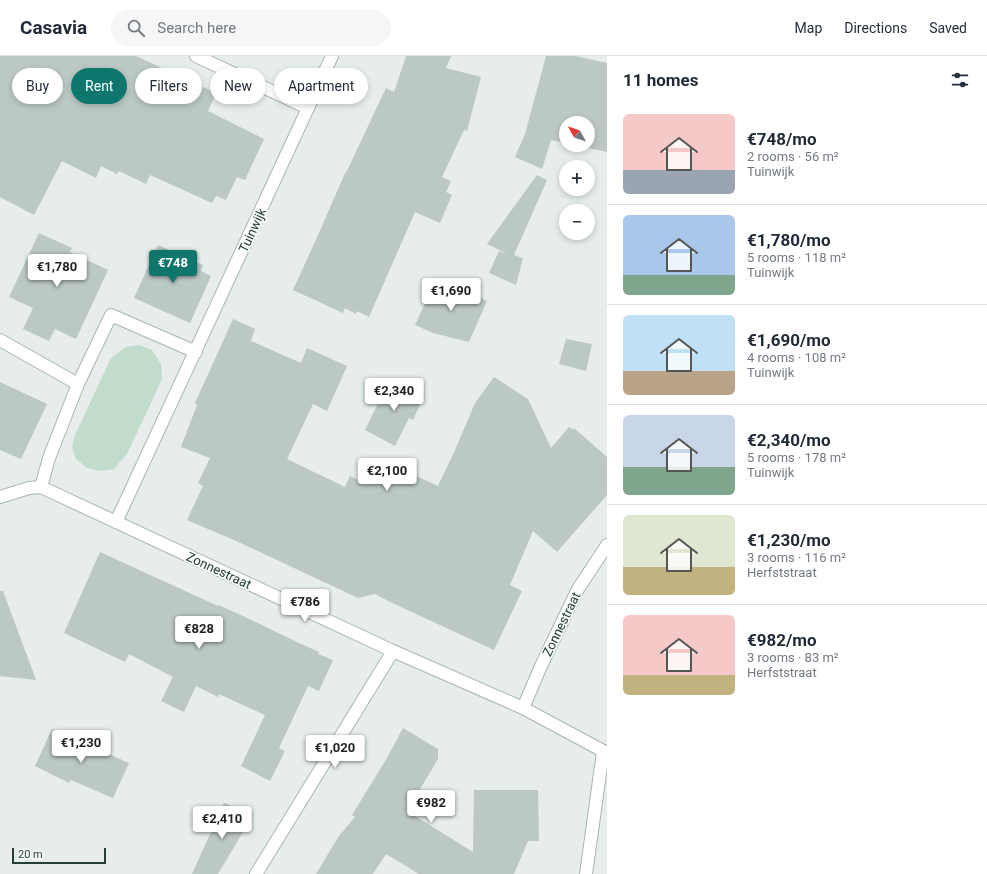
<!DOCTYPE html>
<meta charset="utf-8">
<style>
:root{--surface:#fff;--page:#f6f6f7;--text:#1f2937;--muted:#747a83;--line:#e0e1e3;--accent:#0f766e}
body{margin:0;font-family:Roboto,sans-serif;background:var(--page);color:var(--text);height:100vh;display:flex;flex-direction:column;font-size:15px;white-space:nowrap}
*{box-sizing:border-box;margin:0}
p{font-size:13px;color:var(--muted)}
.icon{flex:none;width:22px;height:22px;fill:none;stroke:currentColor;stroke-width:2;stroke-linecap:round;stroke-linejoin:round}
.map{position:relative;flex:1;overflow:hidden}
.sheet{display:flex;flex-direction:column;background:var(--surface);width:380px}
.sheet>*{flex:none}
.guide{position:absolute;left:12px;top:12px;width:380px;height:36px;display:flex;gap:8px}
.needle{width:26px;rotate:310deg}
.controls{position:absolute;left:559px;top:60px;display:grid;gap:8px}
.controls a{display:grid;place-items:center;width:36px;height:36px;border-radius:50%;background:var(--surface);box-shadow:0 2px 6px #0003;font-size:20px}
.scale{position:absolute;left:12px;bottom:10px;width:94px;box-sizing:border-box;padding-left:4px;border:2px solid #263e39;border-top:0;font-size:11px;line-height:14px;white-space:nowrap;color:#263e39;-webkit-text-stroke:3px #f6faf8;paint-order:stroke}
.price{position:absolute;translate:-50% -34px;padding:0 9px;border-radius:4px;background:#fff;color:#222;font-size:13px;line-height:26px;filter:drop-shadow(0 1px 2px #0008)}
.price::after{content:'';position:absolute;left:50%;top:24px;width:12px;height:9px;margin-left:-6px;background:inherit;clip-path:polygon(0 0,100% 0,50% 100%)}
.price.selected{background:var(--accent);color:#fff}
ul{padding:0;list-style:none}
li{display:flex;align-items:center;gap:12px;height:100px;padding:0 16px}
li+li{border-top:1px solid var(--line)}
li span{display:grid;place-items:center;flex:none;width:112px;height:80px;border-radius:6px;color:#555}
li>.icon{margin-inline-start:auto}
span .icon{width:48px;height:48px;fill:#fffc;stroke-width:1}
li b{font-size:17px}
h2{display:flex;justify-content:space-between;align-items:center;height:48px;padding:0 16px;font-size:17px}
.chip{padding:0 14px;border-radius:18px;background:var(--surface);box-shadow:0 2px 6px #0003;font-size:14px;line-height:36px}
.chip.selected{background:var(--accent);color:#fff}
header{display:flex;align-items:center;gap:24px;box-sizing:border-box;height:56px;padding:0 20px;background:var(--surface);border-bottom:1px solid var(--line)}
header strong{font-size:19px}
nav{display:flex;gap:22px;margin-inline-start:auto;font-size:14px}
.search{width:280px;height:36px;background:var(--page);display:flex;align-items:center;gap:10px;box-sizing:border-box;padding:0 14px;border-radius:22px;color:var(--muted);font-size:15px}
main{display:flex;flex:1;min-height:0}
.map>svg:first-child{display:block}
.green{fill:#c1dcca}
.building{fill:#bbc8c4}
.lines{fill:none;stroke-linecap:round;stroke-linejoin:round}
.street-casing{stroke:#a9b5b2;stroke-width:14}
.street{stroke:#fff;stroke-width:12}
.labels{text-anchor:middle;stroke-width:3.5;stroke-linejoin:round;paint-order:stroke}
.street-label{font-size:13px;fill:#263e39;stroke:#f6faf8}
</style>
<header>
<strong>Casavia</strong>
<div class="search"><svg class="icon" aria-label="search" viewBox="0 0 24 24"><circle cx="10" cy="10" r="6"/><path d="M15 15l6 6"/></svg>Search here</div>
<nav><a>Map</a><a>Directions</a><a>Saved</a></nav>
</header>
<main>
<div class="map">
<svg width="607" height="818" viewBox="0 0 607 818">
<rect width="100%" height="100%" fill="#e6edeb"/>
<path class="green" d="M 139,289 L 152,294 L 161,308 L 162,323 L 127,398 L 114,413 L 100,415 L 87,412 L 76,403 L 72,391 L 75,379 L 111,302 L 126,291 Z"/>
<g class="building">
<path d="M 0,0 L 136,0 L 216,37 L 208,55 L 264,83 L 245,124 L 237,121 L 226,144 L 216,140 L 212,147 L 150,119 L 146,128 L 119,115 L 117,118 L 101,110 L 96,122 L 62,105 L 34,159 L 0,141 Z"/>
<path d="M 406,0 L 451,0 L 446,12 L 481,21 L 467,75 L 464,74 L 442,121 L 451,125 L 446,136 L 452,139 L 440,167 L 415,156 L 369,261 L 357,255 L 356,258 L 345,252 L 343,257 L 293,234 L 319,177 L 345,117 L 346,117 L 386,32 L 394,36 Z"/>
<path d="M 546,0 L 575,0 L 607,7 L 607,96 L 574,89 L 588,89 L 588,67 L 566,67 L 566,87 L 551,84 L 542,113 L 515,101 L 525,78 Z"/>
<path d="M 537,119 L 547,124 L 514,199 L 523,202 L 516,229 L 489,217 L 499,195 L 508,198 L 487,188 Z"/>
<path d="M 39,177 L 72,192 L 70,196 L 108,214 L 76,283 L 55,273 L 49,285 L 23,273 L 33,252 L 9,241 Z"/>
<path d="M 158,189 L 203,209 L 201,215 L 211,220 L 190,267 L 134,242 Z"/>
<path d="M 437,222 L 487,245 L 469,286 L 433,277 L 415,269 Z"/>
<path d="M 233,263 L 255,273 L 251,285 L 301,307 L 307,292 L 347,310 L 327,355 L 313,348 L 287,403 L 345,431 L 350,420 L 364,427 L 376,402 L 438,430 L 455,394 L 475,347 L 494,321 L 528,343 L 551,392 L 569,371 L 573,374 L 574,372 L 607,401 L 607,439 L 557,496 L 533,475 L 510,529 L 522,535 L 494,594 L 388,545 L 375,538 L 358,542 L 234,484 L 187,464 L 203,430 L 198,427 L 210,402 L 181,391 L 197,349 L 195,347 Z"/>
<path d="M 566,283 L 592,288 L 586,315 L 559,308 Z"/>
<path d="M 394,324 L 425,338 L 413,364 L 409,362 L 395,390 L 365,374 L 387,329 L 391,331 Z"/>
<path d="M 0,326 L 47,348 L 21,403 L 0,394 Z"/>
<path d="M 100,496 L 218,550 L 218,549 L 243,560 L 297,586 L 319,596 L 318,598 L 333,604 L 319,635 L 308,630 L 279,692 L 285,695 L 270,725 L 241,710 L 265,659 L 219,638 L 218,641 L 196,630 L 184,656 L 161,645 L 173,621 L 129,598 L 125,606 L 64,577 Z"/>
<path d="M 0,535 L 3,535 L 36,624 L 0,620 Z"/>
<path d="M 403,672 L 438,693 L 438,703 L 407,755 L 473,796 L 474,734 L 538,734 L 539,785 L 528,785 L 514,818 L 419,818 L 386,798 L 373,818 L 316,818 L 339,780 L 355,761 L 352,759 L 387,702 Z"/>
<path d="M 52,673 L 129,707 L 113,742 L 71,724 L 69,727 L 35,710 Z"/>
<path d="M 224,747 L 253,759 L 218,818 L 192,818 Z"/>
</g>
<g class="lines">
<defs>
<g id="street">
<path d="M 308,52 L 332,0"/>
<path d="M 0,284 L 78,328"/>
<path d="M 41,431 L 49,402 L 78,328 L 111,259 L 196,296"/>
<path d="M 0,441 L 29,432 L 41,431 L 393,595 L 523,652 L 607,697"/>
<path d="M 116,466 L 308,52 L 196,0"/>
<path d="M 523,652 L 541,610 L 578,533 L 607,489"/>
<path d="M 256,818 L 393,595"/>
<path d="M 586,818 L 603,696"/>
</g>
</defs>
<use href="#street" class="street-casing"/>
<use href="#street" class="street"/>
</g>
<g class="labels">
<g class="street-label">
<text transform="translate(252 174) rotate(-65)" y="5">Tuinwijk</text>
<text transform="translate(219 514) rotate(25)" y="5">Zonnestraat</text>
<text transform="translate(561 568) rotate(-64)" y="5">Zonnestraat</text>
</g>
</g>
</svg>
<div class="controls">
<a><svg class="needle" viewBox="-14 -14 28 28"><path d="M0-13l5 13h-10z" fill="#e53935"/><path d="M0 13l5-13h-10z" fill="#747a83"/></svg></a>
<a>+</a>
<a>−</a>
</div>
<div class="scale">20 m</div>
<b class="price selected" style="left:173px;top:228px">€748</b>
<b class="price" style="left:57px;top:232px">€1,780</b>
<b class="price" style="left:451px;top:256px">€1,690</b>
<b class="price" style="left:394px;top:356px">€2,340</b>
<b class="price" style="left:387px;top:436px">€2,100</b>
<b class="price" style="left:305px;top:567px">€786</b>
<b class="price" style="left:199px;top:594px">€828</b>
<b class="price" style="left:81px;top:708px">€1,230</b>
<b class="price" style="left:335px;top:713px">€1,020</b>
<b class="price" style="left:431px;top:768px">€982</b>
<b class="price" style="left:222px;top:784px">€2,410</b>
<div class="guide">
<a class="chip">Buy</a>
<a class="chip selected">Rent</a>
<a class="chip">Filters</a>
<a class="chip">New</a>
<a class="chip">Apartment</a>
</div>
</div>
<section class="sheet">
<h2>11 homes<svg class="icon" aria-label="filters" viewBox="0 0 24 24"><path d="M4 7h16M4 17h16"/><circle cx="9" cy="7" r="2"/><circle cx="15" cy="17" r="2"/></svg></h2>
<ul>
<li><span style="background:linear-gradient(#f6c9c9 70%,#9aa5b1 0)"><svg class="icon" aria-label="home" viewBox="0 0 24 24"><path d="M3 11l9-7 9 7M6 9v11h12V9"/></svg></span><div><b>€748/mo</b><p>2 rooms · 56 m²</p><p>Tuinwijk</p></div></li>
<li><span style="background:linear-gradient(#a9c7e8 75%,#7fa58c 0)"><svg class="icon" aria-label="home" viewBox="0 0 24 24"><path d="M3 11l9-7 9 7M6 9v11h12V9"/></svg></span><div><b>€1,780/mo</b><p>5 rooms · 118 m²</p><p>Tuinwijk</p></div></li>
<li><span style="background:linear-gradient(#bfe0f5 70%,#b9a48a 0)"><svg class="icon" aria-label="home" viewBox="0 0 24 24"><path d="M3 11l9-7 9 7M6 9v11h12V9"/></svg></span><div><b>€1,690/mo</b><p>4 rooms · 108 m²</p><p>Tuinwijk</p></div></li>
<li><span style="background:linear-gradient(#c9d6e8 65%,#7fa58c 0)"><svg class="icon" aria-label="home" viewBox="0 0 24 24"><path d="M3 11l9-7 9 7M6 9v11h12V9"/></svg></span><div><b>€2,340/mo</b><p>5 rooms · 178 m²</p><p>Tuinwijk</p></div></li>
<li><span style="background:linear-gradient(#dfe7d0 65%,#c2b280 0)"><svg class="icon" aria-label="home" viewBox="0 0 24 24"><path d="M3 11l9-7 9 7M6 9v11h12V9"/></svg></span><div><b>€1,230/mo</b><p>3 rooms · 116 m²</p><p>Herfststraat</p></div></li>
<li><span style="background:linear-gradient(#f6c9c9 75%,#c2b280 0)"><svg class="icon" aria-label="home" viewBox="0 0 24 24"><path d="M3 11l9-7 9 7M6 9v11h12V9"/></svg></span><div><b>€982/mo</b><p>3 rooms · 83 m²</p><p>Herfststraat</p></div></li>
</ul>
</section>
</main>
